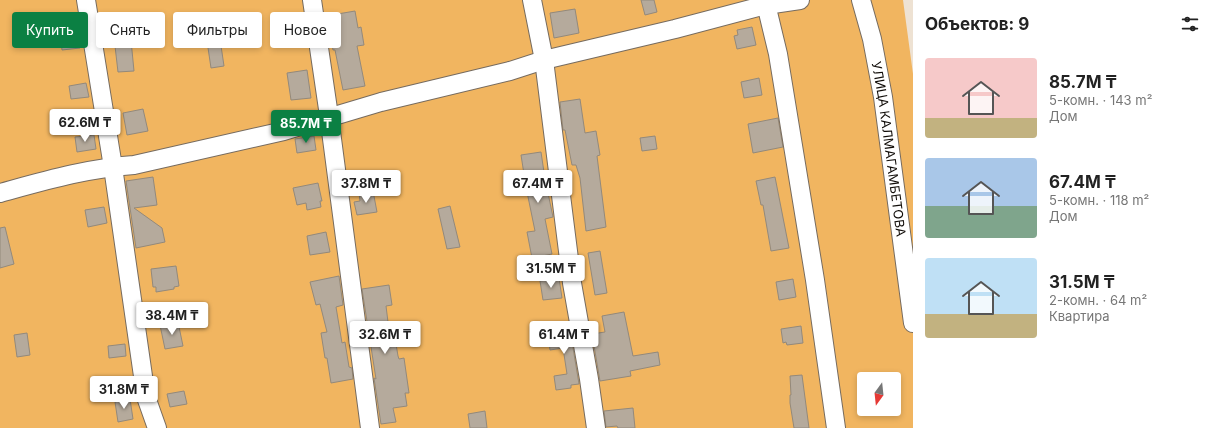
<!DOCTYPE html>
<html lang="ru">
<meta charset="utf-8">
<style>
:root{--surface:#fff;--page:#f2f2f2;--text:#222;--muted:#767676;--accent:#0b8043}
body{margin:0;font-family:Inter,sans-serif;background:var(--page);color:var(--text);height:100vh;display:flex;flex-direction:column;font-size:15px;white-space:nowrap}
*{box-sizing:border-box;margin:0}
p{font-size:13px;color:var(--muted)}
.icon{flex:none;width:22px;height:22px;fill:none;stroke:currentColor;stroke-width:2;stroke-linecap:round;stroke-linejoin:round}
.map{position:relative;flex:1;overflow:hidden}
.panel{display:flex;flex-direction:column;background:var(--surface);width:300px}
.panel>*{flex:none}
.top-card{position:absolute;left:12px;top:12px;width:380px;height:36px;display:flex;gap:8px}
.needle{width:26px;rotate:195deg}
.controls{position:absolute;left:857px;top:372px;display:grid;gap:8px}
.controls a{display:grid;place-items:center;width:44px;height:44px;border-radius:4px;background:var(--surface);box-shadow:0 2px 6px #0003;font-size:20px}
.price{position:absolute;translate:-50% -34px;padding:0 9px;border-radius:4px;background:#fff;color:#222;font-size:13px;line-height:26px;filter:drop-shadow(0 1px 2px #0008)}
.price::after{content:'';position:absolute;left:50%;top:24px;width:12px;height:9px;margin-left:-6px;background:inherit;clip-path:polygon(0 0,100% 0,50% 100%)}
.price.selected{background:var(--accent);color:#fff}
ul{padding:0;list-style:none}
li{display:flex;align-items:center;gap:12px;height:100px;padding:0 12px}
li span{display:grid;place-items:center;flex:none;width:112px;height:80px;border-radius:4px;color:#555}
li>.icon{margin-inline-start:auto}
span .icon{width:48px;height:48px;fill:#fffc;stroke-width:1}
li b{font-size:17px}
h2{display:flex;justify-content:space-between;align-items:center;height:48px;padding:0 12px;font-size:17px}
.tag{padding:0 14px;border-radius:4px;background:var(--surface);box-shadow:0 2px 6px #0003;font-size:14px;line-height:36px}
.tag.selected{background:var(--accent);color:#fff}
main{display:flex;flex:1;min-height:0}
.map>svg:first-child{display:block}
.green{fill:#f1b560;fill-rule:evenodd}
.building{fill:#b5aa9c;stroke:#93897b}
.lines{fill:none;stroke-linecap:round;stroke-linejoin:round}
.minor-casing{stroke:#766b5f;stroke-width:20}
.minor{stroke:#fff;stroke-width:18}
.labels{text-anchor:middle;stroke-width:3;stroke-linejoin:round;paint-order:stroke}
.street-label{font-size:13px;fill:#100c08;stroke:#fff}
</style>
<main>
<div class="map">
<svg width="913" height="428" viewBox="0 0 913 428">
<rect width="100%" height="100%" fill="#eee2d3"/>
<path class="green" d="M 0,0 L 903,0 L 913,74 L 913,428 L 0,428 ZM 864,379 L 894,379 L 894,409 L 864,409 Z"/>
<g class="building">
<path d="M 641,0 L 654,0 L 657,12 L 645,15 Z"/>
<path d="M 575,9 L 579,33 L 554,38 L 550,13 Z"/>
<path d="M 355,11 L 358,28 L 361,27 L 364,45 L 357,46 L 365,86 L 343,90 L 335,50 L 333,50 L 331,39 L 329,39 L 326,16 Z"/>
<path d="M 297,13 L 298,26 L 285,27 L 283,15 Z"/>
<path d="M 752,27 L 756,45 L 737,49 L 734,36 L 738,35 L 737,30 Z"/>
<path d="M 77,30 L 80,48 L 62,50 L 60,33 Z"/>
<path d="M 130,30 L 134,71 L 118,72 L 115,46 L 111,47 L 109,32 Z"/>
<path d="M 220,39 L 224,66 L 211,68 L 207,41 Z"/>
<path d="M 307,70 L 311,98 L 291,100 L 287,73 Z"/>
<path d="M 759,78 L 762,95 L 744,98 L 741,82 Z"/>
<path d="M 86,83 L 89,97 L 71,99 L 69,86 Z"/>
<path d="M 580,99 L 585,133 L 596,131 L 600,155 L 597,156 L 606,227 L 586,231 L 580,178 L 576,165 L 572,165 L 565,130 L 563,130 L 560,102 Z"/>
<path d="M 143,109 L 148,131 L 127,135 L 123,113 Z"/>
<path d="M 778,118 L 783,147 L 753,153 L 748,124 Z"/>
<path d="M 94,135 L 96,149 L 77,152 L 75,137 Z"/>
<path d="M 314,136 L 316,150 L 297,153 L 295,139 Z"/>
<path d="M 655,136 L 657,149 L 642,151 L 640,138 Z"/>
<path d="M 541,152 L 545,179 L 553,217 L 545,219 L 552,254 L 532,258 L 527,232 L 535,231 L 526,187 L 521,155 Z"/>
<path d="M 153,177 L 157,205 L 134,208 L 162,228 L 165,242 L 136,248 L 126,181 Z"/>
<path d="M 775,177 L 789,248 L 771,251 L 763,205 L 761,205 L 756,181 Z"/>
<path d="M 318,183 L 322,201 L 320,201 L 321,207 L 307,210 L 306,203 L 297,205 L 293,188 Z"/>
<path d="M 373,191 L 377,212 L 357,215 L 354,202 L 360,201 L 359,193 Z"/>
<path d="M 450,206 L 460,247 L 447,249 L 438,209 Z"/>
<path d="M 104,207 L 107,223 L 88,227 L 85,210 Z"/>
<path d="M 5,227 L 14,264 L 0,268 L 0,228 Z"/>
<path d="M 326,232 L 330,252 L 310,255 L 307,236 Z"/>
<path d="M 600,251 L 607,293 L 595,295 L 588,253 Z"/>
<path d="M 176,266 L 179,286 L 174,287 L 174,289 L 156,292 L 156,287 L 153,287 L 151,269 Z"/>
<path d="M 339,276 L 343,305 L 336,307 L 342,343 L 345,342 L 349,367 L 352,368 L 353,379 L 331,383 L 327,358 L 325,358 L 321,333 L 327,332 L 320,304 L 316,305 L 310,282 Z"/>
<path d="M 559,278 L 562,298 L 543,300 L 540,281 Z"/>
<path d="M 793,279 L 796,297 L 779,300 L 776,282 Z"/>
<path d="M 389,285 L 392,305 L 386,306 L 390,338 L 395,338 L 398,356 L 399,359 L 404,358 L 409,393 L 405,393 L 407,406 L 393,408 L 396,422 L 381,424 L 374,378 L 376,379 L 362,289 Z"/>
<path d="M 624,312 L 633,356 L 658,352 L 660,365 L 630,371 L 631,376 L 600,381 L 592,334 L 605,332 L 602,316 Z"/>
<path d="M 178,322 L 183,346 L 165,349 L 160,325 Z"/>
<path d="M 569,324 L 579,384 L 571,385 L 571,388 L 556,390 L 554,376 L 567,374 L 563,348 L 550,350 L 547,327 Z"/>
<path d="M 801,326 L 803,343 L 787,345 L 786,342 L 783,343 L 781,329 Z"/>
<path d="M 27,333 L 30,355 L 17,357 L 14,335 Z"/>
<path d="M 125,344 L 126,356 L 109,358 L 108,346 Z"/>
<path d="M 802,375 L 809,428 L 794,428 L 790,403 L 790,395 L 791,395 L 790,376 Z"/>
<path d="M 184,391 L 187,404 L 170,407 L 167,394 Z"/>
<path d="M 130,399 L 133,419 L 118,422 L 115,402 Z"/>
<path d="M 633,408 L 635,428 L 618,428 L 617,426 L 606,427 L 604,411 Z"/>
<path d="M 485,411 L 487,428 L 470,428 L 468,414 Z"/>
</g>
<g class="lines">
<defs>
<g id="minor">
<path d="M 86,0 L 113,167 L 146,397 L 157,428"/>
<path d="M 312,0 L 329,116 L 370,428"/>
<path d="M 532,0 L 544,60 L 572,283 L 589,379 L 596,428"/>
<path d="M 765,0 L 778,54 L 815,280 L 836,428"/>
<path id="s1" d="M 861,0 L 872,39 L 883,97 L 913,323"/>
<path d="M 0,193 C 44,181 88,168 134,165 L 284,131 L 381,102 L 510,71 L 544,60 L 675,29 L 766,5 L 800,0"/>
</g>
</defs>
<use href="#minor" class="minor-casing"/>
<use href="#minor" class="minor"/>
</g>
<g class="labels">
<g class="street-label">
<text dy="5" stroke="none"><textPath href="#s1" startOffset="152">УЛИЦА КАЛМАГАМБЕТОВА</textPath></text>
</g>
</g>
</svg>
<div class="controls">
<a><svg class="needle" viewBox="-14 -14 28 28"><path d="M0-13l5 13h-10z" fill="#e53935"/><path d="M0 13l5-13h-10z" fill="#767676"/></svg></a>
</div>
<b class="price" style="left:85px;top:143px">62.6M ₸</b>
<b class="price selected" style="left:306px;top:144px">85.7M ₸</b>
<b class="price" style="left:366px;top:204px">37.8M ₸</b>
<b class="price" style="left:538px;top:204px">67.4M ₸</b>
<b class="price" style="left:551px;top:289px">31.5M ₸</b>
<b class="price" style="left:172px;top:336px">38.4M ₸</b>
<b class="price" style="left:385px;top:355px">32.6M ₸</b>
<b class="price" style="left:564px;top:355px">61.4M ₸</b>
<b class="price" style="left:124px;top:410px">31.8M ₸</b>
<div class="top-card">
<a class="tag selected">Купить</a>
<a class="tag">Снять</a>
<a class="tag">Фильтры</a>
<a class="tag">Новое</a>
</div>
</div>
<section class="panel">
<h2>Объектов: 9<svg class="icon" aria-label="filters" viewBox="0 0 24 24"><path d="M4 7h16M4 17h16"/><circle cx="9" cy="7" r="2"/><circle cx="15" cy="17" r="2"/></svg></h2>
<ul>
<li><span style="background:linear-gradient(#f6c9c9 75%,#c2b280 0)"><svg class="icon" aria-label="home" viewBox="0 0 24 24"><path d="M3 11l9-7 9 7M6 9v11h12V9"/></svg></span><div><b>85.7M ₸</b><p>5-комн. · 143 m²</p><p>Дом</p></div></li>
<li><span style="background:linear-gradient(#a9c7e8 60%,#7fa58c 0)"><svg class="icon" aria-label="home" viewBox="0 0 24 24"><path d="M3 11l9-7 9 7M6 9v11h12V9"/></svg></span><div><b>67.4M ₸</b><p>5-комн. · 118 m²</p><p>Дом</p></div></li>
<li><span style="background:linear-gradient(#bfe0f5 70%,#c2b280 0)"><svg class="icon" aria-label="home" viewBox="0 0 24 24"><path d="M3 11l9-7 9 7M6 9v11h12V9"/></svg></span><div><b>31.5M ₸</b><p>2-комн. · 64 m²</p><p>Квартира</p></div></li>
</ul>
</section>
</main>
